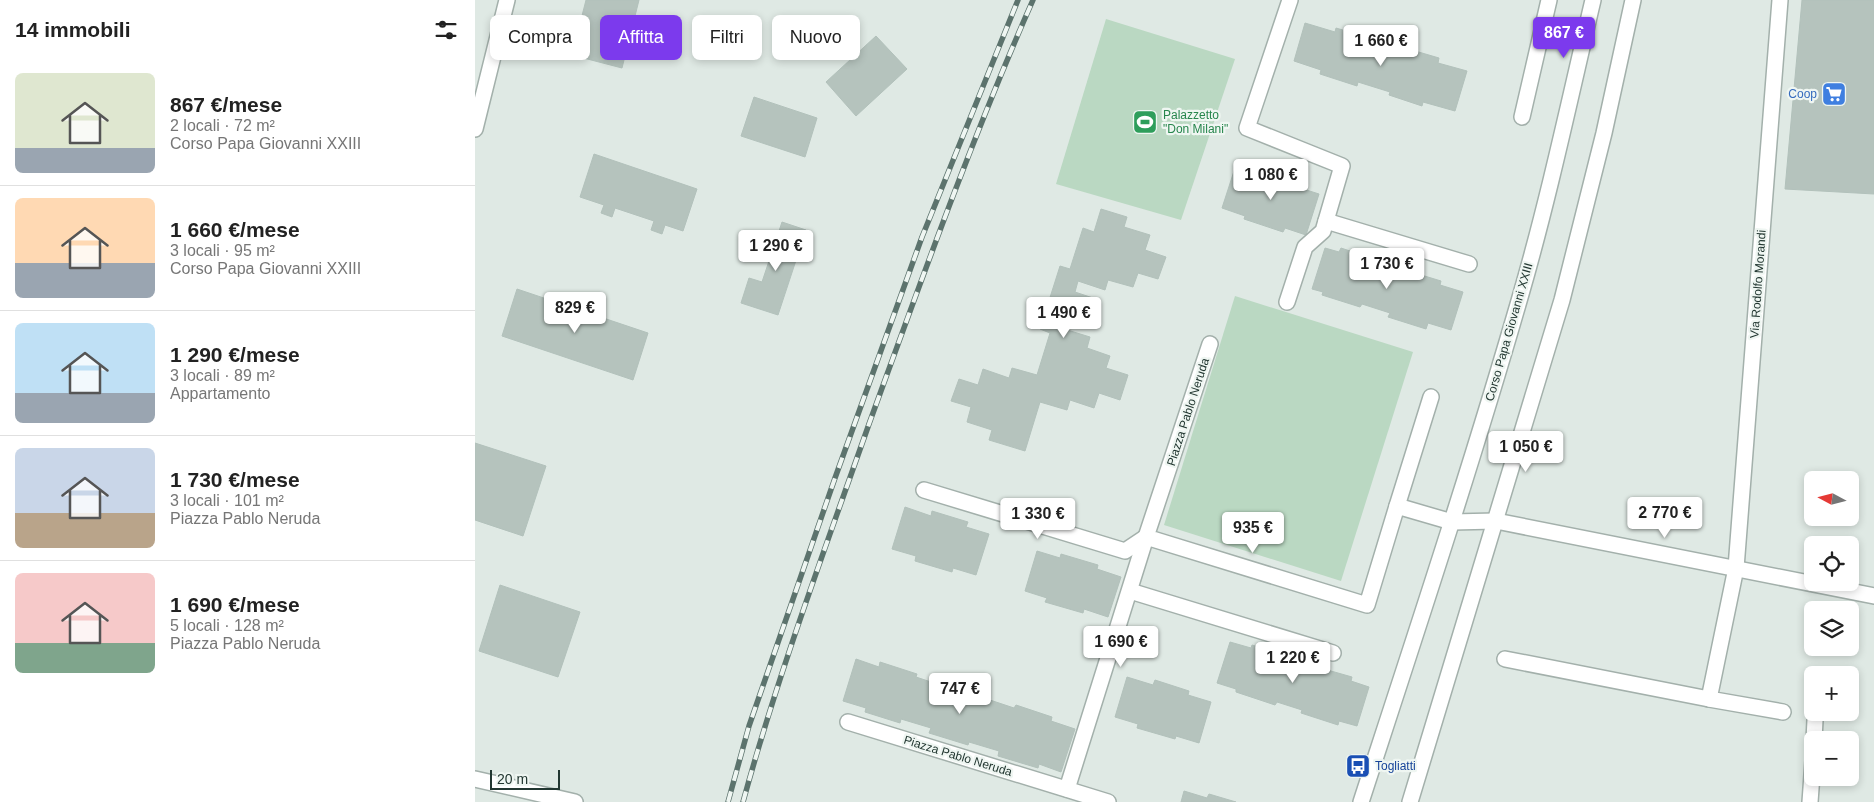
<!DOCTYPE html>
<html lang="it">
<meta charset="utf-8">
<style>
:root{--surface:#fff;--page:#f6f6f6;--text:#222;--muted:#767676;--line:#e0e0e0;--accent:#7c3aed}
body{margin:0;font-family:Helvetica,sans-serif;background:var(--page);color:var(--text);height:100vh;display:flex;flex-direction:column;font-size:19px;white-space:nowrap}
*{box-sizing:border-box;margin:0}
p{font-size:16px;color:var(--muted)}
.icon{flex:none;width:28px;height:28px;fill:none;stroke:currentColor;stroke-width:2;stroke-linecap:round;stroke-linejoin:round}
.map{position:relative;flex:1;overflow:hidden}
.details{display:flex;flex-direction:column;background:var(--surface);width:475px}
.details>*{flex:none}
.top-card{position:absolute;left:15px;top:15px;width:475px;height:45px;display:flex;gap:10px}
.needle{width:32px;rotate:277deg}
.buttons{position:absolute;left:1329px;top:471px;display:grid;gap:10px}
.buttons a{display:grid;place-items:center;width:55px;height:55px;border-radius:8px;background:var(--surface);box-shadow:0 2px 8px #0003;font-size:25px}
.scale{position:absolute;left:15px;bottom:12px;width:70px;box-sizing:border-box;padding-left:5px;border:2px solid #223731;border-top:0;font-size:14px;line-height:18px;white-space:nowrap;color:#223731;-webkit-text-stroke:4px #eff6f2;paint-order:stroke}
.price{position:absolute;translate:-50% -42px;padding:0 11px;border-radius:5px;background:#fff;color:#222;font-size:16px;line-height:32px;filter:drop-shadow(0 1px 2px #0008)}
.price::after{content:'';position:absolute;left:50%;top:30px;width:15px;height:11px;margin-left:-8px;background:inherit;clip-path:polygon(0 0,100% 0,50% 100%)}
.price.current{background:var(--accent);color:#fff}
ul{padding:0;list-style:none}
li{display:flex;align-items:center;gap:15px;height:125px;padding:0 15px}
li+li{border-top:1px solid var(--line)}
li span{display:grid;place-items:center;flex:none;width:140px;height:100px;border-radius:8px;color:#555}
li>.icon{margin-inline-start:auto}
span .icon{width:60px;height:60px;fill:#fffc;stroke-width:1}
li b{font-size:21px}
h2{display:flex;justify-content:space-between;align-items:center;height:60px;padding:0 15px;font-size:21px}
.tag{padding:0 18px;border-radius:8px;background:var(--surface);box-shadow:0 2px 8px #0003;font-size:18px;line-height:45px}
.tag.current{background:var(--accent);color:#fff}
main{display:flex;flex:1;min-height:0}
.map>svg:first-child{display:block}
.green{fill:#bad8c2}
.building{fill:#b5c3bd;stroke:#b2c1bb}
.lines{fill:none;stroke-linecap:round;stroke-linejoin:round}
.minor-casing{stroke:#a3b0ab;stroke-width:18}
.minor{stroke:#fff;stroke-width:15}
.rail-casing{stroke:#5c736d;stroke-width:5.5}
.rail{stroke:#eff6f2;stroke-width:4;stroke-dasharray:11;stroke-linecap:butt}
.labels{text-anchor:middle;stroke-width:4.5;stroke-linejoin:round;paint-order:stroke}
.shop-label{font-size:12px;fill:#366cbe;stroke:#eff6f2;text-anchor:end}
.leisure-label{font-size:12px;fill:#27864d;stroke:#eff6f2;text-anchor:start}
.street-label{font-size:12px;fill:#223731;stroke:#eff6f2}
.transit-label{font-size:12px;fill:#164399;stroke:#eff6f2;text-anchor:start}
</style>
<main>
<section class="details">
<h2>14 immobili<svg class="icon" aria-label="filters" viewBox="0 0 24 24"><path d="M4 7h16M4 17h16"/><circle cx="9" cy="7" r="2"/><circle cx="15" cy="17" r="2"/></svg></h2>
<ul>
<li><span style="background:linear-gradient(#dfe7d0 75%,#9aa5b1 0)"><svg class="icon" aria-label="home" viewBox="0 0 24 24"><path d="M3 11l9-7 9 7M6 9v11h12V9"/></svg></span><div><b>867 €/mese</b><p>2 locali · 72 m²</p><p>Corso Papa Giovanni XXIII</p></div></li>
<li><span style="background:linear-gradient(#ffd9b3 65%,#9aa5b1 0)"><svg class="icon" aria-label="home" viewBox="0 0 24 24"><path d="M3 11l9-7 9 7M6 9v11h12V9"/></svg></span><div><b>1 660 €/mese</b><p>3 locali · 95 m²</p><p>Corso Papa Giovanni XXIII</p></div></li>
<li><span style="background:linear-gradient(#bfe0f5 70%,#9aa5b1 0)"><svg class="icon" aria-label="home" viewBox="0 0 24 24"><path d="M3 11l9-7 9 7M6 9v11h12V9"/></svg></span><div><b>1 290 €/mese</b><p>3 locali · 89 m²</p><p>Appartamento</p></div></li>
<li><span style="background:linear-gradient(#c9d6e8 65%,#b9a48a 0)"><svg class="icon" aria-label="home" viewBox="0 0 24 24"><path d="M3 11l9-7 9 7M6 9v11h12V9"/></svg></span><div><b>1 730 €/mese</b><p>3 locali · 101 m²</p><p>Piazza Pablo Neruda</p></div></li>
<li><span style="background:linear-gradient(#f6c9c9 70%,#7fa58c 0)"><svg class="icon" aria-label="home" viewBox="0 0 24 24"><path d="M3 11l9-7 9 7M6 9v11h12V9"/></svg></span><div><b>1 690 €/mese</b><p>5 locali · 128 m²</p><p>Piazza Pablo Neruda</p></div></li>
</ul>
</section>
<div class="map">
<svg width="1399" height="802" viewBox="0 0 1399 802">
<rect width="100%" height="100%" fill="#dfe9e4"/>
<g class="green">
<path d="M 631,19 L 760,59 L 706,220 L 581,184 Z"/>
<path d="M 760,296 L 938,352 L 866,581 L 689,525 Z"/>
</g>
<g class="building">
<path d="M 111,0 L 164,0 L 147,68 L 97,55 Z"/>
<path d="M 1327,0 L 1399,0 L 1399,194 L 1310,189 Z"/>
<path d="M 830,23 L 860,32 L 861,28 L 898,39 L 896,43 L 928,53 L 930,48 L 964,58 L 963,63 L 992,71 L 980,111 L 948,102 L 947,106 L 914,95 L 915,92 L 883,82 L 882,86 L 845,74 L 846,70 L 819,61 Z"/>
<path d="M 401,36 L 432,69 L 381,116 L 351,82 Z"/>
<path d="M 279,97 L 342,118 L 330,157 L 266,136 Z"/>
<path d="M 119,154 L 222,189 L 208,231 L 190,225 L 187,234 L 176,230 L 179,221 L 140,208 L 137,217 L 126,213 L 129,205 L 105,197 Z"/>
<path d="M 760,168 L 786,176 L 787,172 L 823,183 L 822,187 L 844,194 L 831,235 L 810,228 L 808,232 L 769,219 L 770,216 L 747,208 Z"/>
<path d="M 626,209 L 652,217 L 649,227 L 675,235 L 670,250 L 691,257 L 683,279 L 663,273 L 658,287 L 633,280 L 630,290 L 603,281 L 600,292 L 621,299 L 613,324 L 592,318 L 589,329 L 615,337 L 612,348 L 635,356 L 631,368 L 653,375 L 645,400 L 624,393 L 619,408 L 595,400 L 592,410 L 565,402 L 550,451 L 514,440 L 517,430 L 492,422 L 496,407 L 476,401 L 484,379 L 503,385 L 508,369 L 534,378 L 537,368 L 562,375 L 575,333 L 565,329 L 585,266 L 595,269 L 608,228 L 619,232 Z"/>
<path d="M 307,222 L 331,230 L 303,315 L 266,303 L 274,278 L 287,282 Z"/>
<path d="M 850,248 L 864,252 L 866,248 L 899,259 L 897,264 L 929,274 L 930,270 L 966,281 L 965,285 L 988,292 L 976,330 L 953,323 L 951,329 L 913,317 L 915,313 L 887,304 L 885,307 L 847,295 L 848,292 L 837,289 Z"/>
<path d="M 42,289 L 173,333 L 158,380 L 27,336 Z"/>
<path d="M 0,443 L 71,466 L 48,536 L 0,520 Z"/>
<path d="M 430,507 L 456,516 L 457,511 L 493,522 L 491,527 L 514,534 L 501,575 L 478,568 L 477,572 L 440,561 L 441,556 L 417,549 Z"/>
<path d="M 562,551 L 585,558 L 586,554 L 623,565 L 622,569 L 646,577 L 633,617 L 609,609 L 608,613 L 570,602 L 572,598 L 550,591 Z"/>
<path d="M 25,585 L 105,612 L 83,677 L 4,651 Z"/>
<path d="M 755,642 L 776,648 L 777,645 L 811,655 L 810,660 L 841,669 L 842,667 L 877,677 L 876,681 L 894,687 L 882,726 L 864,721 L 863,725 L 826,713 L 827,710 L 802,702 L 800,705 L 761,692 L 761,689 L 742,683 Z"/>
<path d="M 381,659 L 404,667 L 405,662 L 442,674 L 441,677 L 471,687 L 472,683 L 510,695 L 509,698 L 539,708 L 541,705 L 577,717 L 576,721 L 600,729 L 586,772 L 564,764 L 563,768 L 523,756 L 524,751 L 494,742 L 493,745 L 454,733 L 456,728 L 426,719 L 425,723 L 390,712 L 391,708 L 368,701 Z"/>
<path d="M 652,677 L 678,685 L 680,680 L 714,691 L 713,695 L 736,702 L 724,743 L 701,736 L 700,739 L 662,728 L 663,724 L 640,717 Z"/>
<path d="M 709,791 L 732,798 L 734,794 L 761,802 L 706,802 Z"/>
</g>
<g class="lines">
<defs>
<g id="minor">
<path d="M 1305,0 L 1261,568 L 1234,699 L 1308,712"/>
<path d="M 1047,117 L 1074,0"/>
<path d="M 0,129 L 32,0"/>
<path d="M 851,221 L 994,264"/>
<path d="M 812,302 L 830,247 L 848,231 L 867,166 L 772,128 L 815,0"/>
<path d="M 735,344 L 671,537 L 892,605 L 922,506 L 977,522 L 1021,521 L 1399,596"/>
<path d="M 449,490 L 650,551 L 671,537"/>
<path d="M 922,506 L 956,397"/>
<path d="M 655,591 L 858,653"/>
<path d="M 1030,659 L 1234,699"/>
<path d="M 373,722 L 633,802"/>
<path d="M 1339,740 L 1340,720"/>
<path d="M 0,779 L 100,802"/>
<path d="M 592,789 L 671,537"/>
<path d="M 886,802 C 941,633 997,464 1046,294 C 1074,197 1095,98 1118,0"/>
<path d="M 935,802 L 1087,300 L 1129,133 L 1158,0"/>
<path d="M 1335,802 L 1338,761"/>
</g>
</defs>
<use href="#minor" class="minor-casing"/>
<use href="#minor" class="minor"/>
<defs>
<g id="rail">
<path d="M 253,802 L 274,726 L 360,478 L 447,237 L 543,0"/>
<path d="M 268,802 C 303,674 350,549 394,424 C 446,281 497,138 558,0"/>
</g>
</defs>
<use href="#rail" class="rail-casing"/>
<use href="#rail" class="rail"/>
</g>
<defs>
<symbol id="supermarket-square" viewBox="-11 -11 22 22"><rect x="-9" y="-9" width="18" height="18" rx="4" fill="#3f7fe0" stroke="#eff6f2"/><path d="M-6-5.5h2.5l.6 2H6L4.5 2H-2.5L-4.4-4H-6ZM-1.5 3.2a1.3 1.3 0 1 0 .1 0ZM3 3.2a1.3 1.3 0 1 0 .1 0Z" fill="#fff"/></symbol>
<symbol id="stadium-square" viewBox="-11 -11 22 22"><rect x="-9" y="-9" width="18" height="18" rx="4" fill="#2e9e5b" stroke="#eff6f2"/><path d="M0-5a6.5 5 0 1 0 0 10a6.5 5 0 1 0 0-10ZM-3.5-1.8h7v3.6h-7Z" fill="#fff"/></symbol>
<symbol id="bus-square" viewBox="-11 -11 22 22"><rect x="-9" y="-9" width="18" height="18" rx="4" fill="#1a4fb4" stroke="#eff6f2"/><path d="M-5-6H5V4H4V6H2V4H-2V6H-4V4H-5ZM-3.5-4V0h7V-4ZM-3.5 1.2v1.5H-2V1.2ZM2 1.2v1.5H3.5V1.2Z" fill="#fff"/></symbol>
</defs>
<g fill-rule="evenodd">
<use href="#supermarket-square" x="1345" y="80" width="28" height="28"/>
<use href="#stadium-square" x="656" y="108" width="28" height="28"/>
<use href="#bus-square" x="869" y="752" width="28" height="28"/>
</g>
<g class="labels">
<g class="shop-label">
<text x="1342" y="98">Coop</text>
</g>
<g class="leisure-label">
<text x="688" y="119">Palazzetto<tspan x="688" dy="14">"Don Milani"</tspan></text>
</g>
<g class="street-label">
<text transform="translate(1283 284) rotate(-86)" y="4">Via Rodolfo Morandi</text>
<text transform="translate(1034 332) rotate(-74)" y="4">Corso Papa Giovanni XXIII</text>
<text transform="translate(713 412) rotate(-72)" y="4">Piazza Pablo Neruda</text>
<text transform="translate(483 756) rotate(17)" y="4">Piazza Pablo Neruda</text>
</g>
<g class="transit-label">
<text x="900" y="770">Togliatti</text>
</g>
</g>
</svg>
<div class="buttons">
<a><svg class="needle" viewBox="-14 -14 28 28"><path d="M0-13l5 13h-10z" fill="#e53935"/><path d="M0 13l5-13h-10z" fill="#767676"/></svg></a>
<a><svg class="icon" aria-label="locate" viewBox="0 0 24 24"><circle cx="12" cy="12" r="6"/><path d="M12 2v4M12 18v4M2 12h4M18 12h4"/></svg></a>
<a><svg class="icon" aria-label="layers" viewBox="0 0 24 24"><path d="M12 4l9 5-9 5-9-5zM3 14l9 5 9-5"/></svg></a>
<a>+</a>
<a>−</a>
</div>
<div class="scale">20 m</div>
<b class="price current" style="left:1089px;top:59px">867 €</b>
<b class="price" style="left:906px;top:67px">1 660 €</b>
<b class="price" style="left:796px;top:201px">1 080 €</b>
<b class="price" style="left:301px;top:272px">1 290 €</b>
<b class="price" style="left:912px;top:290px">1 730 €</b>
<b class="price" style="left:100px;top:334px">829 €</b>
<b class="price" style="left:589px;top:339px">1 490 €</b>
<b class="price" style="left:1051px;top:473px">1 050 €</b>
<b class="price" style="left:1190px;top:539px">2 770 €</b>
<b class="price" style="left:563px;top:540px">1 330 €</b>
<b class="price" style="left:778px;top:554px">935 €</b>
<b class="price" style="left:646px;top:668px">1 690 €</b>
<b class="price" style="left:818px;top:684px">1 220 €</b>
<b class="price" style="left:485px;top:715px">747 €</b>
<div class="top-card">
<a class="tag">Compra</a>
<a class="tag current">Affitta</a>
<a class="tag">Filtri</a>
<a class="tag">Nuovo</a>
</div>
</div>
</main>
